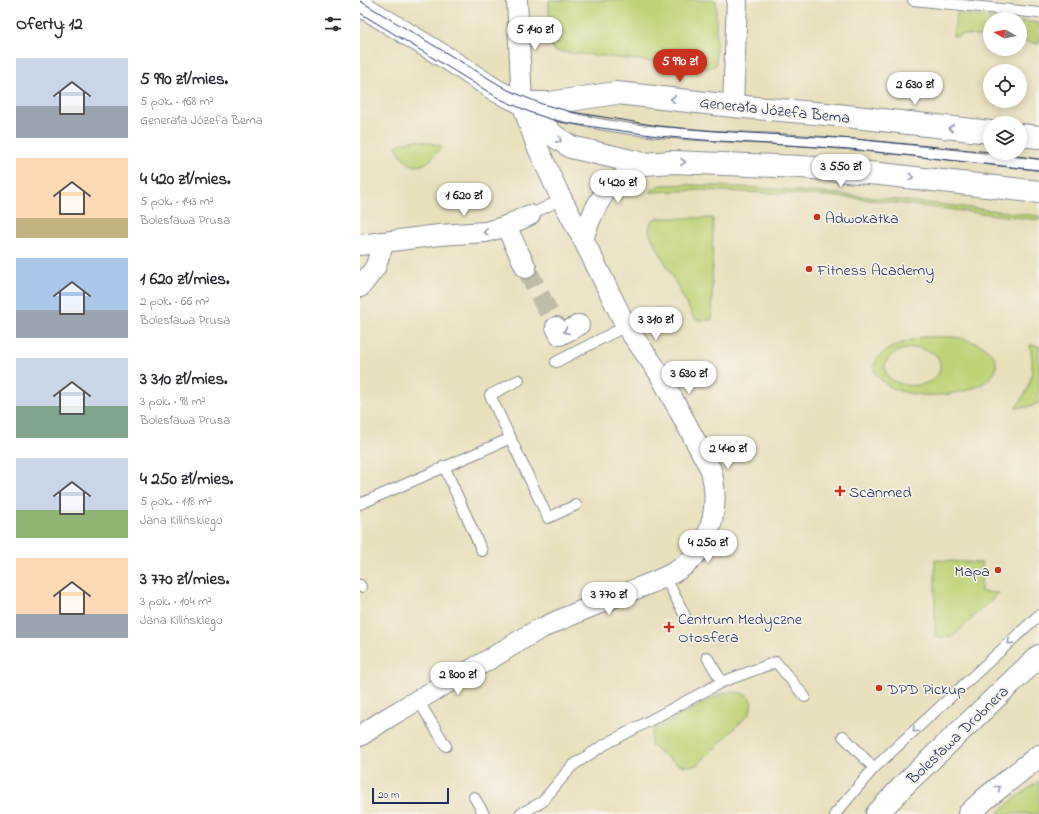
<!DOCTYPE html>
<html lang="pl">
<meta charset="utf-8">
<style>
:root{--surface:#fff;--page:#f2f2f3;--text:#2b2b33;--muted:#7c7c81;--accent:#c8321e}
body{margin:0;font-family:"Indie Flower",sans-serif;background:var(--page);color:var(--text);height:100vh;display:flex;flex-direction:column;font-size:15px;white-space:nowrap}
*{box-sizing:border-box;margin:0}
p{font-size:13px;color:var(--muted)}
.icon{flex:none;width:22px;height:22px;fill:none;stroke:currentColor;stroke-width:2;stroke-linecap:round;stroke-linejoin:round}
.map{position:relative;flex:1;overflow:hidden}
.drawer{display:flex;flex-direction:column;background:var(--surface);width:360px}
.drawer>*{flex:none}
.needle{width:26px;rotate:279deg}
.buttons{position:absolute;left:623px;top:12px;display:grid;gap:8px}
.buttons a{display:grid;place-items:center;width:44px;height:44px;border-radius:50%;background:var(--surface);box-shadow:0 2px 10px #0003;font-size:20px}
.scale{position:absolute;left:12px;bottom:10px;width:77px;box-sizing:border-box;padding-left:4px;border:2px solid #1b2f5e;border-top:0;font-size:11px;line-height:14px;white-space:nowrap;color:#1b2f5e;-webkit-text-stroke:3px #f7f3e8;paint-order:stroke}
.price{position:absolute;translate:-50% -34px;padding:0 9px;border-radius:14px;background:#fff;color:#222;font-size:13px;line-height:26px;filter:drop-shadow(0 1px 2px #0008)}
.price::after{content:'';position:absolute;left:50%;top:24px;width:12px;height:9px;margin-left:-6px;background:inherit;clip-path:polygon(0 0,100% 0,50% 100%)}
.price.on{background:var(--accent);color:#fff}
ul{padding:0;list-style:none}
li{display:flex;align-items:center;gap:12px;height:100px;padding:0 16px}
li span{display:grid;place-items:center;flex:none;width:112px;height:80px;border-radius:0px;color:#555}
li>.icon{margin-inline-start:auto}
span .icon{width:48px;height:48px;fill:#fffc;stroke-width:1}
li b{font-size:17px}
h2{display:flex;justify-content:space-between;align-items:center;height:48px;padding:0 16px;font-size:17px}
main{display:flex;flex:1;min-height:0}
.map>svg:first-child{display:block}
.green{fill:#bed376;stroke:#6c816a;fill-rule:evenodd}
.lines{fill:none;stroke-linecap:round;stroke-linejoin:round}
.street-tunnel{stroke:#bfbca8;stroke-width:20;stroke-dasharray:20 10;stroke-linecap:butt}
.lane-casing{stroke:#82878c;stroke-width:12}
.street-casing{stroke:#82878c;stroke-width:22}
.secondary-casing{stroke:#82878c;stroke-width:24}
.lane{stroke:#fff;stroke-width:10}
.street{stroke:#fff;stroke-width:20}
.secondary{stroke:#fff;stroke-width:22}
.tram{stroke:#1b2f5e;stroke-width:1}
.oneway{stroke:#8d97ae}
.poi-dot{fill:#c8321e;stroke:#f7f3e8;stroke-width:1.5}
.labels{text-anchor:middle;stroke-width:3.5;stroke-linejoin:round;paint-order:stroke}
.street-label{font-size:16px;fill:#1b2f5e;stroke:#f7f3e8}
.poi-label{font-size:16px;fill:#1b2f5e;stroke:#f7f3e8;text-anchor:start}
</style>
<main>
<section class="drawer">
<h2>Oferty: 12<svg class="icon" aria-label="filters" viewBox="0 0 24 24"><path d="M4 7h16M4 17h16"/><circle cx="9" cy="7" r="2"/><circle cx="15" cy="17" r="2"/></svg></h2>
<ul>
<li><span style="background:linear-gradient(#c9d6e8 60%,#9aa5b1 0)"><svg class="icon" aria-label="home" viewBox="0 0 24 24"><path d="M3 11l9-7 9 7M6 9v11h12V9"/></svg></span><div><b>5 990 zł/mies.</b><p>5 pok. · 168 m²</p><p>Generała Józefa Bema</p></div></li>
<li><span style="background:linear-gradient(#ffd9b3 75%,#c2b280 0)"><svg class="icon" aria-label="home" viewBox="0 0 24 24"><path d="M3 11l9-7 9 7M6 9v11h12V9"/></svg></span><div><b>4 420 zł/mies.</b><p>5 pok. · 143 m²</p><p>Bolesława Prusa</p></div></li>
<li><span style="background:linear-gradient(#a9c7e8 65%,#9aa5b1 0)"><svg class="icon" aria-label="home" viewBox="0 0 24 24"><path d="M3 11l9-7 9 7M6 9v11h12V9"/></svg></span><div><b>1 620 zł/mies.</b><p>2 pok. · 66 m²</p><p>Bolesława Prusa</p></div></li>
<li><span style="background:linear-gradient(#c9d6e8 60%,#7fa58c 0)"><svg class="icon" aria-label="home" viewBox="0 0 24 24"><path d="M3 11l9-7 9 7M6 9v11h12V9"/></svg></span><div><b>3 310 zł/mies.</b><p>3 pok. · 98 m²</p><p>Bolesława Prusa</p></div></li>
<li><span style="background:linear-gradient(#c9d6e8 65%,#8fb573 0)"><svg class="icon" aria-label="home" viewBox="0 0 24 24"><path d="M3 11l9-7 9 7M6 9v11h12V9"/></svg></span><div><b>4 250 zł/mies.</b><p>5 pok. · 118 m²</p><p>Jana Kilińskiego</p></div></li>
<li><span style="background:linear-gradient(#ffd9b3 70%,#9aa5b1 0)"><svg class="icon" aria-label="home" viewBox="0 0 24 24"><path d="M3 11l9-7 9 7M6 9v11h12V9"/></svg></span><div><b>3 770 zł/mies.</b><p>3 pok. · 104 m²</p><p>Jana Kilińskiego</p></div></li>
</ul>
</section>
<div class="map">
<svg width="679" height="814" viewBox="0 0 679 814">
<rect width="100%" height="100%" fill="#f7f3e8"/>
<filter id="ink" filterUnits="userSpaceOnUse"><feTurbulence type="fractalNoise" baseFrequency=".025" numOctaves="2"/><feDisplacementMap in="SourceGraphic" scale="8" xChannelSelector="R" yChannelSelector="G"/><feConvolveMatrix kernelMatrix="1 2 1 2 8 2 1 2 1" color-interpolation-filters="sRGB"/></filter>
<filter id="wash" filterUnits="userSpaceOnUse"><feTurbulence type="fractalNoise" baseFrequency=".012" numOctaves="4" result="noise"/><feDisplacementMap in="SourceGraphic" scale="16" xChannelSelector="R" yChannelSelector="G"/><feGaussianBlur stdDeviation="0.9" result="paint"/><feColorMatrix in="noise" values="0 0 0 0 0 0 0 0 0 0 0 0 0 0 0 0 0 1.4 0 .05"/><feComposite in="paint" operator="in"/></filter>
<g filter="url(#wash)">
<rect width="100%" height="100%" fill="#e8dfbb"/>
<g class="green">
<path d="M 189,0 L 356,0 L 356,65 L 349,68 L 195,51 L 190,44 Z"/>
<path d="M 597,13 L 639,19 L 630,19 L 630,38 L 600,34 L 599,36 L 593,36 Z"/>
<path d="M 661,21 L 679,23 L 679,44 L 660,41 Z"/>
<path d="M 56,140 L 66,142 L 82,146 C 66,170 50,175 36,146 L 42,143 Z"/>
<path d="M 301,185 C 312,185 323,184 334,185 C 450,189 564,202 679,216 L 679,220 L 493,198 L 451,195 L 344,190 L 289,192 L 294,188 Z"/>
<path d="M 298,218 L 353,218 L 352,320 L 337,320 L 334,318 L 289,232 C 289,224 290,220 298,218 Z"/>
<path d="M 562,337 C 577,337 593,335 607,340 C 646,351 646,378 608,390 C 584,397 553,398 530,387 C 524,383 518,378 515,372 C 508,351 548,341 562,337 ZM 561,348 C 564,350 569,351 573,353 C 578,356 581,362 580,368 C 578,386 549,389 536,382 C 518,373 524,358 539,351 C 546,348 554,348 561,348 Z"/>
<path d="M 670,345 L 679,346 L 679,403 L 667,407 L 655,408 C 672,388 675,370 670,345 Z"/>
<path d="M 575,560 L 622,563 L 621,592 L 639,593 L 591,638 L 575,636 Z"/>
<path d="M 367,692 C 385,692 397,695 389,714 L 339,764 C 321,772 305,756 291,745 L 291,738 L 293,730 L 357,696 Z"/>
<path d="M 679,781 L 679,814 L 637,814 L 654,799 Z"/>
</g>
</g>
<g filter="url(#ink)">
<g class="lines">
<path class="street-tunnel" d="M 166,268 L 196,327"/>
<defs>
<g id="lane">
<path d="M 553,0 L 679,13"/>
<path d="M 182,110 C 264,136 351,135 435,140 C 516,145 598,156 679,165"/>
<path d="M 170,215 L 202,199"/>
<path d="M 196,362 L 266,326"/>
<path d="M 159,380 L 130,395 L 188,518 L 216,505"/>
<path d="M 84,466 L 122,551"/>
<path d="M 0,504 L 151,438"/>
<path d="M 305,576 L 325,616"/>
<path d="M 0,585 L 1,587"/>
<path d="M 347,657 L 362,682"/>
<path d="M 58,700 L 86,746"/>
<path d="M 483,736 L 514,768"/>
<path d="M 114,797 L 124,814"/>
<path d="M 160,814 L 182,802 L 212,766 L 244,745 L 362,682 L 416,662 L 445,697"/>
<path d="M 475,814 L 514,768 L 679,615"/>
</g>
<g id="street">
<path d="M 373,106 L 377,0"/>
<path d="M 146,226 L 170,215"/>
<path d="M 223,239 C 229,221 238,197 253,184 C 262,177 274,170 284,164"/>
<path d="M 0,245 L 79,235 L 126,232 L 146,226 L 166,268"/>
<path d="M 0,287 L 15,268 L 24,242"/>
<path d="M 196,327 L 200,335 L 219,325"/>
<path d="M 0,736 L 24,720 C 59,699 94,679 130,659 C 147,649 164,637 182,628 C 206,617 230,607 255,597 C 277,588 314,577 331,560 C 354,536 359,501 351,470 L 299,373 L 266,326 L 223,239 L 199,194 L 176,144 L 162,103 L 157,0"/>
</g>
<g id="secondary">
<path d="M 0,5 L 88,59 L 137,91 L 162,103 L 194,136 L 211,147 L 284,164 L 312,162 L 442,167 L 520,174 L 679,192"/>
<path d="M 162,103 L 190,103 L 256,93 L 275,95 L 373,106 L 477,115 L 630,132"/>
<path d="M 660,135 L 679,137"/>
<path d="M 517,814 L 544,785 L 679,656"/>
<path d="M 609,814 L 626,798 L 679,756"/>
</g>
</defs>
<use href="#lane" class="lane-casing"/>
<use href="#street" class="street-casing"/>
<use href="#secondary" class="secondary-casing"/>
<use href="#lane" class="lane"/>
<use href="#street" class="street"/>
<use href="#secondary" class="secondary"/>
<g class="tram">
<path d="M 0,1 L 148,90 L 182,104 L 212,112 L 299,126 L 354,131 L 495,139 L 630,152"/>
<path d="M 0,13 L 140,99 L 172,113 L 199,122 L 298,136 L 343,140 L 490,149 L 679,170"/>
<path d="M 634,153 L 679,159"/>
</g>
</g>
<defs><path id="oneway-chevron" d="M-2-3.5L2.5 0L-2 3.5" fill="none" stroke-width="1.6" stroke-linecap="round" stroke-linejoin="round"/></defs>
<g class="oneway">
<use href="#oneway-chevron" transform="translate(313 99) rotate(-173)"/>
<use href="#oneway-chevron" transform="translate(591 128) rotate(-174)"/>
<use href="#oneway-chevron" transform="translate(199 140) rotate(32)"/>
<use href="#oneway-chevron" transform="translate(323 162) rotate(2)"/>
<use href="#oneway-chevron" transform="translate(551 177) rotate(6)"/>
<use href="#oneway-chevron" transform="translate(126 232) rotate(173)"/>
<use href="#oneway-chevron" transform="translate(206 331) rotate(157)"/>
<use href="#oneway-chevron" transform="translate(650 642) rotate(137)"/>
<use href="#oneway-chevron" transform="translate(555 730) rotate(137)"/>
<use href="#oneway-chevron" transform="translate(638 788) rotate(-38)"/>
</g>
</g>
<g class="poi-dot">
<circle cx="457" cy="217" r="4"/>
<circle cx="449" cy="269" r="4"/>
<path d="M478 485h4v4h4v4h-4v4h-4v-4h-4v-4h4z"/>
<circle cx="638" cy="570" r="4"/>
<path d="M307 621h4v4h4v4h-4v4h-4v-4h-4v-4h4z"/>
<circle cx="519" cy="688" r="4"/>
</g>
<g class="labels">
<g class="street-label">
<text transform="translate(415 109) rotate(6)" y="6">Generała Józefa Bema</text>
<text transform="translate(597 734) rotate(-44)" y="6">Bolesława Drobnera</text>
</g>
<g class="poi-label">
<text x="465" y="223">Adwokatka</text>
<text x="457" y="275">Fitness Academy</text>
<text x="489" y="497">Scanmed</text>
<text x="630" y="576" text-anchor="end">Mapa</text>
<text x="318" y="624">Centrum Medyczne<tspan x="318" dy="18">Otosfera</tspan></text>
<text x="527" y="694">DPD Pickup</text>
</g>
</g>
</svg>
<div class="buttons">
<a><svg class="needle" viewBox="-14 -14 28 28"><path d="M0-13l5 13h-10z" fill="#e53935"/><path d="M0 13l5-13h-10z" fill="#7c7c81"/></svg></a>
<a><svg class="icon" aria-label="locate" viewBox="0 0 24 24"><circle cx="12" cy="12" r="6"/><path d="M12 2v4M12 18v4M2 12h4M18 12h4"/></svg></a>
<a><svg class="icon" aria-label="layers" viewBox="0 0 24 24"><path d="M12 4l9 5-9 5-9-5zM3 14l9 5 9-5"/></svg></a>
</div>
<div class="scale">20 m</div>
<b class="price" style="left:175px;top:51px">5 140 zł</b>
<b class="price on" style="left:320px;top:83px">5 990 zł</b>
<b class="price" style="left:555px;top:106px">2 630 zł</b>
<b class="price" style="left:481px;top:188px">3 550 zł</b>
<b class="price" style="left:258px;top:204px">4 420 zł</b>
<b class="price" style="left:104px;top:217px">1 620 zł</b>
<b class="price" style="left:296px;top:341px">3 310 zł</b>
<b class="price" style="left:329px;top:395px">3 630 zł</b>
<b class="price" style="left:368px;top:470px">2 440 zł</b>
<b class="price" style="left:348px;top:564px">4 250 zł</b>
<b class="price" style="left:249px;top:616px">3 770 zł</b>
<b class="price" style="left:98px;top:696px">2 800 zł</b>
</div>
</main>
